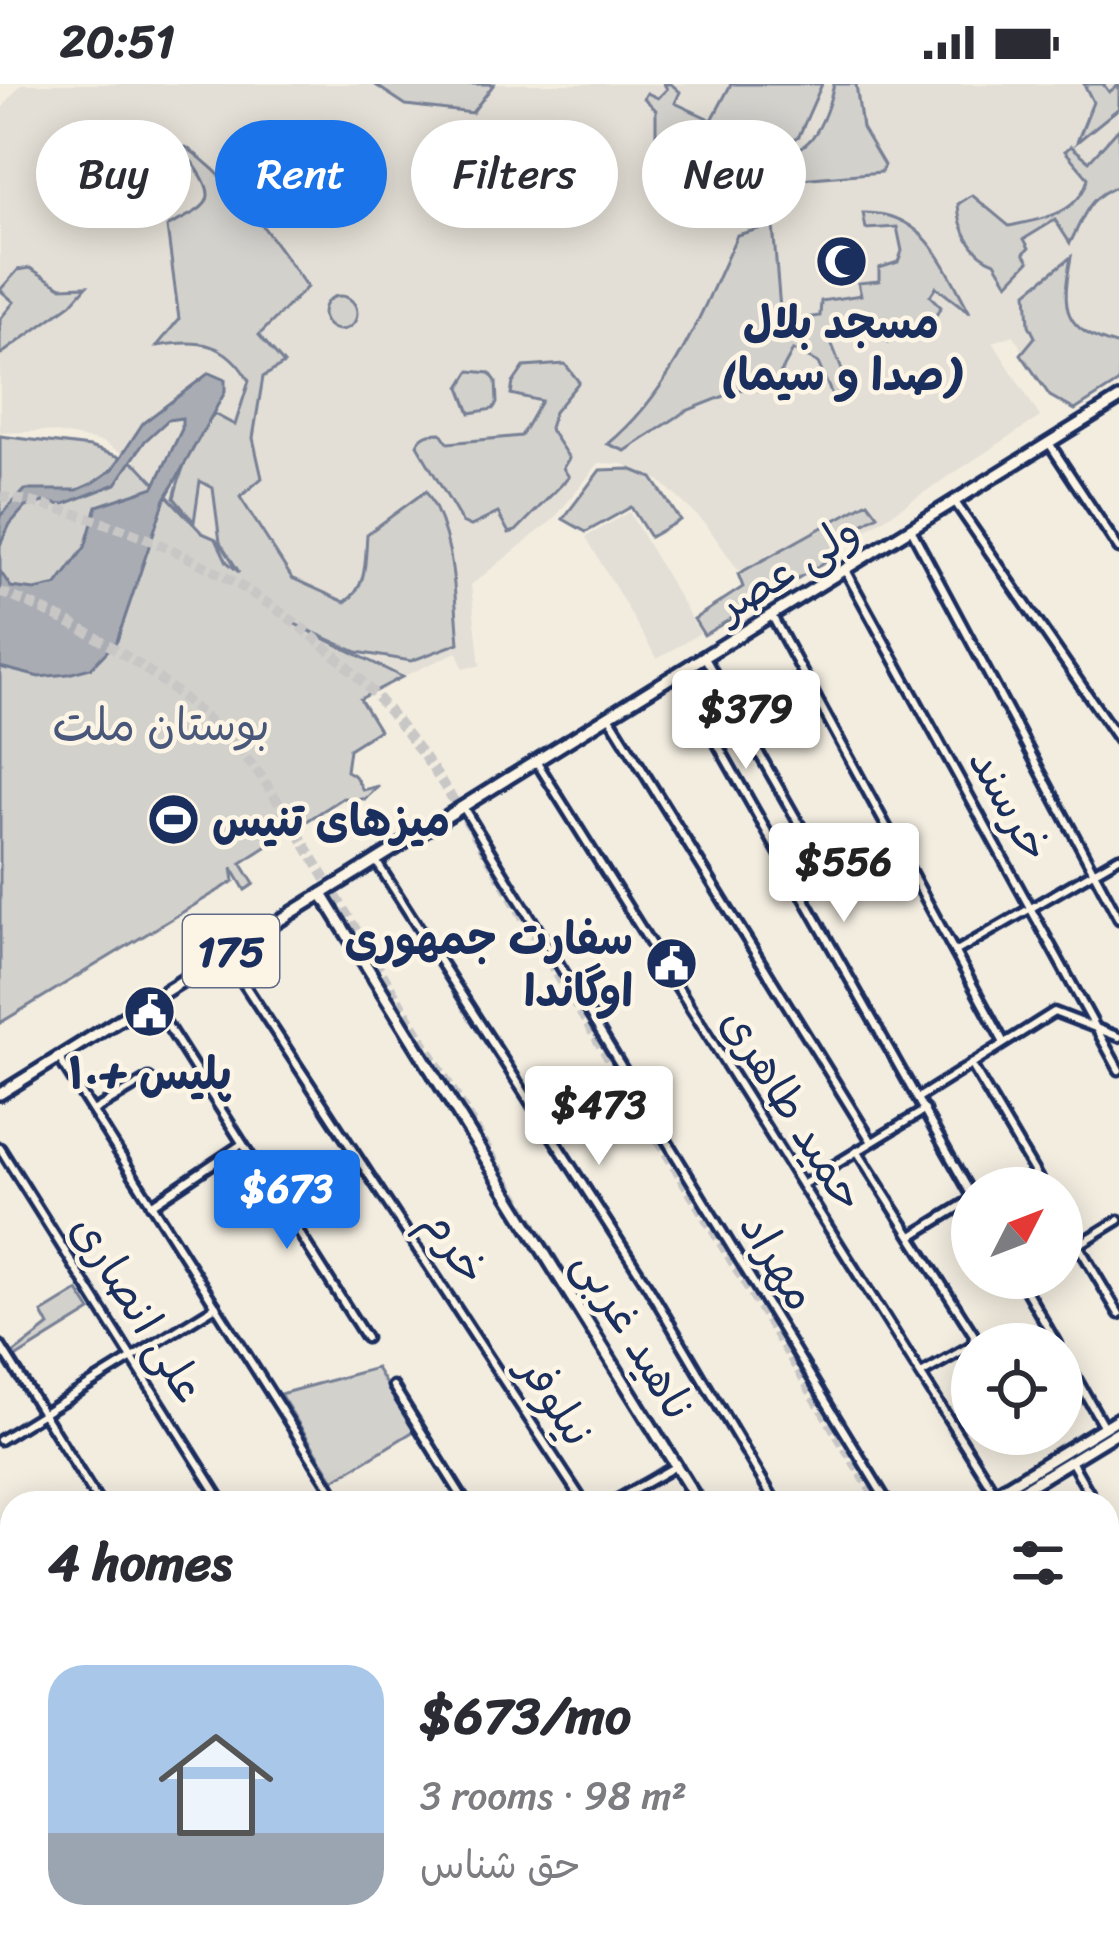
<!DOCTYPE html>
<meta charset="utf-8">
<style>
:root{--surface:#fff;--page:#f2f2f3;--text:#2b2b33;--muted:#7c7c81;--line:#e1e1e2;--accent:#1a73e8}
body{margin:0;font-family:Sriracha,"Playpen Sans Arabic",sans-serif;background:var(--page);color:var(--text);height:100vh;display:flex;flex-direction:column;font-size:45px;white-space:nowrap}
*{box-sizing:border-box;margin:0}
p{font-size:39px;color:var(--muted)}
.icon{flex:none;width:66px;height:66px;fill:none;stroke:currentColor;stroke-width:2;stroke-linecap:round;stroke-linejoin:round}
.map{position:relative;flex:1;overflow:hidden}
.side{position:absolute;left:0px;top:1407px;width:1119px;height:471px;display:flex;flex-direction:column;background:var(--surface);border-radius:36px 36px 0 0;box-shadow:0 6px 30px #0003}
.side>*{flex:none}
.guide{position:absolute;left:36px;top:36px;width:1047px;height:108px;display:flex;gap:24px}
.needle{width:78px;rotate:48deg}
.fabs{position:absolute;left:951px;top:1083px;display:grid;gap:24px}
.fabs a{display:grid;place-items:center;width:132px;height:132px;border-radius:50%;background:var(--surface);box-shadow:0 6px 30px #0003;font-size:60px}
.price{position:absolute;translate:-50% -102px;padding:0 27px;border-radius:12px;background:#fff;color:#222;font-size:39px;line-height:78px;filter:drop-shadow(0 3px 6px #0008)}
.price::after{content:'';position:absolute;left:50%;top:72px;width:36px;height:27px;margin-left:-18px;background:inherit;clip-path:polygon(0 0,100% 0,50% 100%)}
.price.active{background:var(--accent);color:#fff}
ul{padding:0;list-style:none}
li{display:flex;align-items:center;gap:36px;height:300px;padding:0 48px}
li+li{border-top:3px solid var(--line)}
li span{display:grid;place-items:center;flex:none;width:336px;height:240px;border-radius:36px;color:#555}
li>.icon{margin-inline-start:auto}
span .icon{width:144px;height:144px;fill:#fffc;stroke-width:1}
li b{font-size:51px}
h2{display:flex;justify-content:space-between;align-items:center;height:144px;padding:0 48px;font-size:51px}
.tag{padding:0 42px;border-radius:54px;background:var(--surface);box-shadow:0 6px 30px #0003;font-size:42px;line-height:108px}
.tag.active{background:var(--accent);color:#fff}
.status{display:flex;justify-content:space-between;align-items:center;height:84px;padding:0 60px;background:var(--surface);direction:ltr}
.status svg{height:33px;fill:currentColor}
.map>svg:first-child{display:block}
.built{fill:#e3dfd6}
.green{fill:#d3d1cc;stroke:#778095;stroke-width:3}
.water{fill:#a9acb3;stroke:#707a91;stroke-width:3}
.lines{fill:none;stroke-linecap:round;stroke-linejoin:round}
.highway-tunnel{stroke:#c8c7c6;stroke-width:10;stroke-dasharray:10 5;stroke-linecap:butt}
.street-casing{stroke:#1b2f5e;stroke-width:15}
.secondary-casing{stroke:#1b2f5e;stroke-width:18}
.primary-casing{stroke:#1b2f5e;stroke-width:18}
.street{stroke:#fcf5e5;stroke-width:6}
.secondary{stroke:#fcf5e5;stroke-width:9}
.primary{stroke:#fcf5e5;stroke-width:9}
.labels{text-anchor:middle;stroke-width:9;stroke-linejoin:round;paint-order:stroke}
.shield{fill:#fcf5e5;stroke:#5e6a86;stroke-width:3}
.shield-label{font-size:42px;font-weight:bold;fill:#1b2f5e}
.poi-label{font-size:45px;font-weight:bold;fill:#1b2f5e;stroke:#fcf5e5}
.street-label{font-size:45px;fill:#1b2f5e;stroke:#fcf5e5}
.park-label{font-size:45px;fill:#49587a;stroke:#fcf5e5}
</style>
<div class="status"><b>20:51</b><svg viewBox="0 0 49 12"><path d="M0 12V9h3v3zM5 12V6h3v6zM10 12V3h3v9zM15 12V0h3v12zM26 1h20v11H26zM47 4h2v5h-2z"/></svg></div>
<div class="map">
<svg width="1119" height="1876" viewBox="0 0 1119 1876">
<rect width="100%" height="100%" fill="#f3ede0"/>
<filter id="ink" filterUnits="userSpaceOnUse"><feTurbulence type="fractalNoise" baseFrequency=".00833" numOctaves="2"/><feDisplacementMap in="SourceGraphic" scale="24" xChannelSelector="R" yChannelSelector="G"/><feConvolveMatrix kernelMatrix="1 2 1 2 8 2 1 2 1" color-interpolation-filters="sRGB"/></filter>
<g filter="url(#ink)">
<g class="built">
<path d="M 21,0 L 1119,0 L 1119,290 L 1035,291 L 1014,251 L 993,258 L 1040,333 L 759,516 L 705,439 L 660,397 L 623,380 L 599,379 L 553,436 L 471,501 L 480,582 L 463,584 L 457,568 L 402,593 L 288,539 L 227,478 L 216,455 L 202,449 L 134,376 L 103,358 L 45,347 L 0,349 L 0,27 Z"/>
<path d="M 629,428 L 700,549 L 657,575 L 586,453 Z"/>
</g>
<g class="green">
<path d="M 374,0 L 494,0 L 472,29 L 406,21 Z"/>
<path d="M 664,0 L 671,0 L 680,8 L 675,19 L 712,36 L 731,0 L 822,0 L 799,52 L 781,65 L 715,77 L 656,65 L 656,26 L 644,14 L 647,9 L 658,14 L 667,5 Z"/>
<path d="M 834,0 L 856,0 L 862,44 L 884,81 L 881,88 L 789,96 C 761,116 767,129 725,112 L 722,94 C 787,64 815,84 834,0 Z"/>
<path d="M 1084,0 L 1103,0 L 1109,8 L 1119,1 L 1119,24 L 1077,58 L 1093,18 Z"/>
<path d="M 1119,44 L 1119,102 C 1088,111 1084,133 1070,159 L 1055,136 L 1024,155 L 1029,164 L 1024,169 L 1029,177 L 1008,199 L 995,178 C 972,170 959,145 958,120 L 972,111 L 1009,142 C 1041,135 1079,131 1088,94 L 1065,67 L 1071,62 L 1089,77 Z"/>
<path d="M 186,63 C 237,99 270,153 307,203 L 259,251 L 284,280 L 263,293 L 253,354 L 262,394 L 240,413 L 292,494 L 345,518 C 368,503 365,475 367,450 L 426,407 C 455,452 454,506 459,559 L 411,577 L 357,568 L 295,540 L 402,593 L 360,615 L 379,646 L 349,665 L 346,687 L 355,692 L 363,706 L 379,702 L 365,715 L 343,714 L 241,779 L 254,800 L 245,806 L 232,784 L 234,797 L 0,939 L 0,352 L 90,363 L 123,374 L 138,381 L 202,449 L 216,455 L 227,478 L 239,488 L 220,458 L 213,404 L 200,397 L 194,438 L 174,414 C 182,382 192,356 214,330 L 235,341 L 249,297 C 226,257 199,255 157,262 L 179,235 L 167,143 C 206,122 223,120 192,78 L 178,80 L 150,100 L 147,97 L 178,64 Z"/>
<path d="M 863,129 C 926,127 944,182 970,229 L 936,203 L 930,212 L 941,223 L 930,241 L 916,243 L 889,258 L 878,243 L 858,246 L 831,258 L 848,301 L 833,313 L 818,279 L 793,266 L 771,307 L 742,305 L 686,327 L 625,367 L 608,360 C 672,308 704,224 737,151 L 773,141 L 781,237 L 820,232 L 821,217 L 861,211 L 858,199 L 879,197 L 879,184 L 898,178 L 902,167 L 897,143 L 866,145 Z"/>
<path d="M 1071,173 C 1061,226 1062,246 1119,262 L 1119,298 L 1075,326 L 1050,312 L 1021,270 L 1035,253 L 1029,241 L 1027,208 Z"/>
<path d="M 30,184 L 61,203 L 87,202 L 71,220 L 0,271 L 0,235 L 14,218 L 0,206 L 18,186 Z"/>
<circle cx="340" cy="229" r="17"/>
<path d="M 565,280 L 579,298 L 554,328 L 549,344 L 569,374 L 563,384 L 569,393 L 516,447 L 509,449 L 498,429 L 471,442 L 462,438 L 417,361 C 422,350 430,349 441,349 L 448,359 L 521,352 L 541,317 L 511,310 L 513,299 L 524,283 Z"/>
<path d="M 470,287 L 490,289 L 496,297 L 497,319 L 493,325 L 470,329 L 460,303 Z"/>
<path d="M 630,385 L 652,394 L 680,436 L 650,453 L 631,423 L 586,448 L 563,435 L 600,386 Z"/>
<path d="M 868,418 L 878,431 L 834,457 L 838,463 L 830,475 L 704,551 L 694,535 L 743,503 L 738,490 Z"/>
<path d="M 78,1207 L 91,1227 L 15,1274 L 13,1270 L 49,1242 L 42,1229 Z"/>
<path d="M 376,1284 L 414,1347 L 334,1396 L 280,1310 Z"/>
</g>
<path class="water" d="M 209,289 L 225,296 L 225,308 L 165,415 L 117,557 L 91,584 L 68,590 L 39,593 L 0,583 L 0,487 L 11,503 L 35,506 L 57,501 L 85,463 L 97,422 L 154,403 L 182,345 L 182,334 L 168,336 L 145,357 L 116,400 L 62,421 L 44,418 L 25,423 L 10,440 L 0,461 L 0,432 L 25,406 L 77,406 L 93,399 L 113,385 L 143,339 Z"/>
<g class="lines">
<g class="highway-tunnel">
<path d="M 0,412 C 124,434 247,491 340,576 C 431,658 494,786 557,890 C 665,1066 772,1243 879,1419"/>
<path d="M 0,508 C 95,543 186,605 253,682 C 269,701 281,724 295,744 L 586,1229"/>
<path d="M 1107,1811 L 1119,1824"/>
<path d="M 979,1866 L 985,1876"/>
</g>
<defs>
<g id="street">
<path d="M 1049,359 L 1119,465"/>
<path d="M 955,418 L 1119,656"/>
<path d="M 911,445 L 1119,835"/>
<path d="M 845,486 L 1119,986"/>
<path d="M 772,532 L 1004,959"/>
<path d="M 705,574 L 823,782"/>
<path d="M 678,590 L 972,1112"/>
<path d="M 609,632 L 872,1058"/>
<path d="M 536,677 L 995,1409"/>
<path d="M 463,723 L 888,1419"/>
<path d="M 376,777 L 649,1204 L 776,1419"/>
<path d="M 955,868 L 1119,773"/>
<path d="M 225,871 L 584,1419"/>
<path d="M 152,917 L 366,1254"/>
<path d="M 59,974 L 340,1419"/>
<path d="M 971,980 L 1044,1104"/>
<path d="M 918,1014 L 1054,928 L 1119,953"/>
<path d="M 93,1027 L 149,994"/>
<path d="M 0,1064 L 223,1419"/>
<path d="M 857,1067 L 974,1251 L 973,1260"/>
<path d="M 802,1101 L 925,1026"/>
<path d="M 151,1121 L 242,1060"/>
<path d="M 1062,1134 L 1119,1230"/>
<path d="M 912,1152 L 972,1115"/>
<path d="M 1062,1171 L 1119,1136"/>
<path d="M 1019,1194 L 1057,1260"/>
<path d="M 0,1261 L 99,1419"/>
<path d="M 1062,1269 L 1104,1343"/>
<path d="M 921,1290 L 972,1261"/>
<path d="M 393,1302 L 466,1419"/>
<path d="M 0,1356 L 216,1222"/>
<path d="M 1071,1377 L 1095,1419"/>
<path d="M 611,1419 L 676,1382"/>
<path d="M 1107,1440 L 1119,1461"/>
<path d="M 0,1451 L 12,1469"/>
<path d="M 1107,1575 L 1119,1595"/>
<path d="M 0,1640 L 12,1658"/>
<path d="M 0,1824 L 12,1842"/>
<path d="M 28,1866 L 34,1876"/>
<path d="M 147,1866 L 153,1876"/>
<path d="M 380,1866 L 386,1876"/>
<path d="M 529,1866 L 535,1876"/>
<path d="M 669,1866 L 675,1876"/>
<path d="M 751,1866 L 757,1876"/>
<path d="M 893,1866 L 900,1876"/>
<path d="M 972,1866 L 978,1876"/>
<path d="M 762,1876 L 773,1869"/>
</g>
<g id="secondary">
<path d="M 322,810 L 699,1419"/>
<path d="M 979,1419 L 1119,1334"/>
<path d="M 1001,1419 L 1119,1347"/>
<path d="M 222,1876 L 239,1866"/>
<path d="M 246,1876 L 262,1866"/>
</g>
<path id="primary" d="M 0,1010 L 1119,315"/>
</defs>
<use href="#street" class="street-casing"/>
<use href="#secondary" class="secondary-casing"/>
<use href="#primary" class="primary-casing"/>
<use href="#street" class="street"/>
<use href="#secondary" class="secondary"/>
<use href="#primary" class="primary"/>
</g>
</g>
<defs>
<symbol id="mosque-disc" viewBox="-11 -11 22 22"><circle r="9.5" fill="#1b2f5e" stroke="#fcf5e5"/><path d="M3.5-4.9A6 6 0 1 0 3.5 4.9A5 5 0 1 1 3.5-4.9Z" fill="#fff"/></symbol>
<symbol id="stadium-disc" viewBox="-11 -11 22 22"><circle r="9.5" fill="#1b2f5e" stroke="#fcf5e5"/><path d="M0-5a6.5 5 0 1 0 0 10a6.5 5 0 1 0 0-10ZM-3.5-1.8h7v3.6h-7Z" fill="#fff"/></symbol>
<symbol id="civic-disc" viewBox="-11 -11 22 22"><circle r="9.5" fill="#1b2f5e" stroke="#fcf5e5"/><path d="M-.6-6.5H3V-4.5H.6V-3L4-1V1h2V6H-6V1h2V-1L-.6-3ZM-1.2 2.5V6h2.4V2.5Z" fill="#fff"/></symbol>
</defs>
<g fill-rule="evenodd">
<use href="#mosque-disc" x="812" y="148" width="59" height="59"/>
<use href="#stadium-disc" x="144" y="706" width="59" height="59"/>
<use href="#civic-disc" x="642" y="850" width="59" height="59"/>
<use href="#civic-disc" x="120" y="898" width="59" height="59"/>
</g>
<g class="labels">
<rect class="shield" x="183" y="831" width="96" height="72" rx="9"/>
<g class="shield-label">
<text x="231" y="882">175</text>
</g>
<g class="poi-label">
<text x="841" y="254">مسجد بلال<tspan x="841" dy="52">(صدا و سیما)</tspan></text>
<text x="212" y="752" text-anchor="start">میزهای تنیس</text>
<text x="633" y="870" text-anchor="end">سفارت جمهوری<tspan x="633" dy="52">اوگاندا</tspan></text>
<text x="150" y="1005">پلیس +۱۰</text>
</g>
<g class="street-label">
<text transform="translate(787 483) rotate(-32)" y="16">ولی عصر</text>
<text transform="translate(1011 720) rotate(61)" y="16">خرسند</text>
<text transform="translate(794 1025) rotate(58)" y="16">حمید طاهری</text>
<text transform="translate(456 1162) rotate(57)" y="16">خرم</text>
<text transform="translate(779 1177) rotate(59)" y="16">مهراد</text>
<text transform="translate(139 1224) rotate(58)" y="16">علی انصاری</text>
<text transform="translate(635 1250) rotate(59)" y="16">ناهید غربی</text>
<text transform="translate(557 1316) rotate(57)" y="16">نیلوفر</text>
</g>
<g class="park-label">
<text x="161" y="656">بوستان ملت</text>
</g>
</g>
</svg>
<div class="fabs">
<a><svg class="needle" viewBox="-14 -14 28 28"><path d="M0-13l5 13h-10z" fill="#e53935"/><path d="M0 13l5-13h-10z" fill="#7c7c81"/></svg></a>
<a><svg class="icon" aria-label="locate" viewBox="0 0 24 24"><circle cx="12" cy="12" r="6"/><path d="M12 2v4M12 18v4M2 12h4M18 12h4"/></svg></a>
</div>
<b class="price" style="left:746px;top:688px">$379</b>
<b class="price" style="left:844px;top:841px">$556</b>
<b class="price" style="left:599px;top:1084px">$473</b>
<b class="price active" style="left:287px;top:1168px">$673</b>
<div class="guide">
<a class="tag">Buy</a>
<a class="tag active">Rent</a>
<a class="tag">Filters</a>
<a class="tag">New</a>
</div>
<section class="side">
<h2>4 homes<svg class="icon" aria-label="filters" viewBox="0 0 24 24"><path d="M4 7h16M4 17h16"/><circle cx="9" cy="7" r="2"/><circle cx="15" cy="17" r="2"/></svg></h2>
<ul>
<li><span style="background:linear-gradient(#a9c7e8 70%,#9aa5b1 0)"><svg class="icon" aria-label="home" viewBox="0 0 24 24"><path d="M3 11l9-7 9 7M6 9v11h12V9"/></svg></span><div><b>$673/mo</b><p>3 rooms · 98 m²</p><p>حق شناس</p></div></li>
</ul>
</section>
</div>
